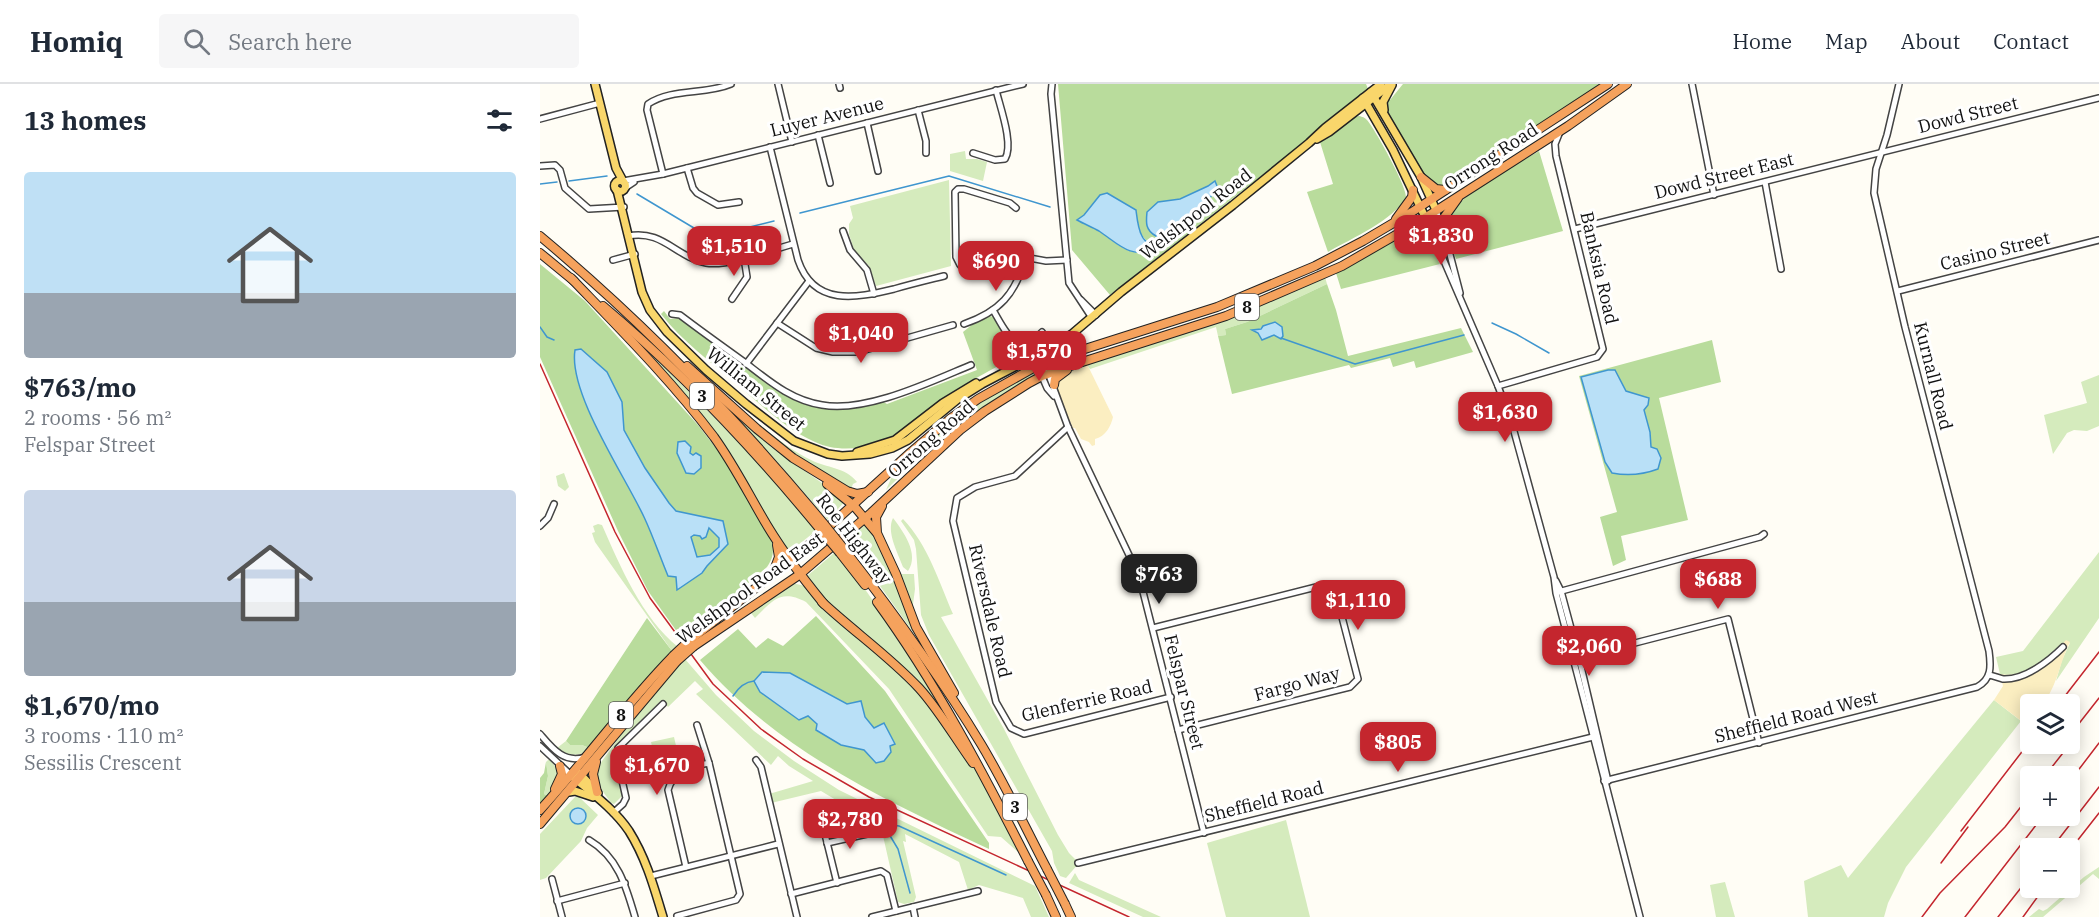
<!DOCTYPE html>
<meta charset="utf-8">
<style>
:root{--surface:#fff;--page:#f6f6f7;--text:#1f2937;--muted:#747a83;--line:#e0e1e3;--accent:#c4262e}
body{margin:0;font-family:"IBM Plex Serif",serif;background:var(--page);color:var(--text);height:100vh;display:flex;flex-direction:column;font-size:22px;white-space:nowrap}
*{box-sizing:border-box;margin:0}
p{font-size:20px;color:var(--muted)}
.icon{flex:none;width:33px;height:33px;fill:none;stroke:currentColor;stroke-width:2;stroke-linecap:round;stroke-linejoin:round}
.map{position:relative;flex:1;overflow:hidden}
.sheet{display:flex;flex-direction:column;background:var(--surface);width:540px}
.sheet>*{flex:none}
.fabs{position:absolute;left:1480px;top:610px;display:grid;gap:12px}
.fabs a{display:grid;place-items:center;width:60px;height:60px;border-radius:6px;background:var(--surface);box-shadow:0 3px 15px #0003;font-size:30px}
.price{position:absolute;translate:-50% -51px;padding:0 14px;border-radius:12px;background:var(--accent);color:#fff;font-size:20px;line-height:39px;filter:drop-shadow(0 2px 3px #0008)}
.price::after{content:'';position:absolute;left:50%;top:36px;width:18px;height:14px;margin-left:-9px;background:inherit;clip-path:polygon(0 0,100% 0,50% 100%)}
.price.on{background:#222;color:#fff}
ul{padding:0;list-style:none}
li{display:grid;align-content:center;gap:12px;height:318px;padding:0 24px}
li span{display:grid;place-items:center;height:186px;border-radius:6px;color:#555}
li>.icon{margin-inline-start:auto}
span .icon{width:108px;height:108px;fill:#fffc;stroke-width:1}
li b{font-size:26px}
h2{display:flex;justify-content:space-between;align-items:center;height:72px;padding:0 24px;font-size:26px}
header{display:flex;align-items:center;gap:36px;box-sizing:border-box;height:84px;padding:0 30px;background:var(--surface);border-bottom:2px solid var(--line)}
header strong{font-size:28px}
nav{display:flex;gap:33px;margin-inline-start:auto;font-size:21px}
.search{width:420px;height:54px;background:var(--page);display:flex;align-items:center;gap:15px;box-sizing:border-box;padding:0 21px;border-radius:6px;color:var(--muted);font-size:22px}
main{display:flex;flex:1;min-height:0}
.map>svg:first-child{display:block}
.green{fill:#d5ebbd}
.forest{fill:#b9dc9c;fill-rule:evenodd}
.sand{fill:#fbeec1}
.water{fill:#b9e0f7;stroke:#3f96cf;stroke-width:1.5;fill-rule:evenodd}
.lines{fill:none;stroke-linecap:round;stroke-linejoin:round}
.stream{stroke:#3f96cf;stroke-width:1.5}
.minor-casing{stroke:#444;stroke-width:8}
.major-casing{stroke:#222;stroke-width:10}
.highway-casing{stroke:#222;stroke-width:10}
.minor{stroke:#fff;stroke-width:5}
.major{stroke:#f9d66b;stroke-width:7}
.highway{stroke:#f5a25d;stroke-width:8}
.rail{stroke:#c4262e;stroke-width:1.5}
.highway-bridge-casing{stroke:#222;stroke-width:10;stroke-linecap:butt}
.highway-bridge{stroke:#f5a25d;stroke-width:8}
.labels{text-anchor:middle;stroke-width:6;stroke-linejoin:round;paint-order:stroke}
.shield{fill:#fff;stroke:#585858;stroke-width:1.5}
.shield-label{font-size:16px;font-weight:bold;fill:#111}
.street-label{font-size:18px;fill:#111;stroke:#fff}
</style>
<header>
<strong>Homiq</strong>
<div class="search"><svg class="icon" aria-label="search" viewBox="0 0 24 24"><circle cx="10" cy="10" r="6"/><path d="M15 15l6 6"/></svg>Search here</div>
<nav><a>Home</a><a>Map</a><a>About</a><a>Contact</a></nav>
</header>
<main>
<section class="sheet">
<h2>13 homes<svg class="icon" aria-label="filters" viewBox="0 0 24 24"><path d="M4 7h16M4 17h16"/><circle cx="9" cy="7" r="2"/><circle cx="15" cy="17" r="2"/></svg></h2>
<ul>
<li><span style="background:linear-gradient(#bfe0f5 65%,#9aa5b1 0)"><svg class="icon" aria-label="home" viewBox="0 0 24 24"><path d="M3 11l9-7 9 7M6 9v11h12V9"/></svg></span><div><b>$763/mo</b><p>2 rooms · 56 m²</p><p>Felspar Street</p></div></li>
<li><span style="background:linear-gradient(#c9d6e8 60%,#9aa5b1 0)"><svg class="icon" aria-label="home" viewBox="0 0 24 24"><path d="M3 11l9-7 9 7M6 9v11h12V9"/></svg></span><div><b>$1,670/mo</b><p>3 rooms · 110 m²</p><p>Sessilis Crescent</p></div></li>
</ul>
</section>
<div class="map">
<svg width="1559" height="833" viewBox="0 0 1559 833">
<rect width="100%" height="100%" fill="#fffdf5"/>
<g class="green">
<path d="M 425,67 L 426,75 L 437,75 L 447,78 L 443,97 L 410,87 L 410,70 Z"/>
<path d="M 409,96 L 411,182 L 336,202 L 329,182 L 314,166 L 309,150 L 309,140 L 313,134 L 310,122 Z"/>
<path d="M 785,193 L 787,200 L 707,238 L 685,245 L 686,251 L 678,252 L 676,243 L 550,285 L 547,281 L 688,234 Z"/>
<path d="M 65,227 C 140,297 211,368 277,446 L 248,469 L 236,453 L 196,381 Z"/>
<path d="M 497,285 L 498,291 L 469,307 L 434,330 L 402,355 L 392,361 L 346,406 L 353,390 L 359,382 L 411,336 L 446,312 Z"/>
<path d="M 1559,291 L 1559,342 L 1547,347 L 1534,346 L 1527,349 L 1513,370 L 1504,331 L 1547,319 L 1541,298 Z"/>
<path d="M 155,292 L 231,363 L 306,416 L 288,436 L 233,373 Z"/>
<path d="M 174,302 C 203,325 239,361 271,376 C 287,384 305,383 317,398 L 313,400 L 311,405 L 263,377 L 235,357 Z"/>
<path d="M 24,389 L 29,403 L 25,407 L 18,402 L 16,392 Z"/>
<path d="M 353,434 C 363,447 380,470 368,487 L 363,483 C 358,469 346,448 353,434 Z"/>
<path d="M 363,435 C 388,461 399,498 413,530 L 401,533 L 464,645 L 518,751 L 529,769 L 539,779 L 526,794 L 520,792 L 514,779 L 512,767 L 389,551 L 381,531 L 376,465 L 374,456 L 361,437 Z"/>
<path d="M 58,440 L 62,441 C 80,482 102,534 138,563 L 132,567 L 55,458 L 52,449 L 55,448 L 53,442 Z"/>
<path d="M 326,440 L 341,466 L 370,536 L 391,573 L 307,456 Z"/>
<path d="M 1559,468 L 1559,534 L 1516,597 L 1522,576 L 1530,559 C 1507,569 1488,596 1460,590 L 1456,573 L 1483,567 Z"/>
<path d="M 294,469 L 322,501 L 364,561 L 410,637 C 388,611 366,585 340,562 C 314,539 286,521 266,493 Z"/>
<path d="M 358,488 L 362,490 L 374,490 L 375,505 L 372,528 Z"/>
<path d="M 252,499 L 265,502 L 379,604 L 452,707 L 488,777 L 461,753 L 448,752 L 349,605 L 266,518 C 241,505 233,516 215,534 L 211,529 L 241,503 Z"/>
<path d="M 145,575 L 176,611 L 214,647 L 254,677 L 299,706 L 495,802 L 509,833 L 491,833 L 483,814 L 439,801 L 428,806 L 419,778 L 365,750 L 366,758 L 363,757 L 376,813 L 374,818 L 364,820 L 358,818 L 341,743 L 281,707 L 231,719 L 229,710 L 273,697 L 249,682 L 238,672 L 231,681 L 156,610 L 163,605 L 155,597 L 128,623 L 122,616 L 75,663 L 71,672 L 77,682 L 83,711 L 74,720 L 71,719 C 60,703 52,696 62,677 L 108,614 Z"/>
<path d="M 1454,616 L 1481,637 L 1366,783 L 1348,819 L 1344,833 L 1268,833 L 1264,797 L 1301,781 L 1308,794 Z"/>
<path d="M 134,653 L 140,679 L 120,699 L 111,658 Z"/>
<path d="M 26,657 L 30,661 L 42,661 L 47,663 L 47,667 C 36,673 27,672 17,664 Z"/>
<path d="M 9,675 C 24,691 19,695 8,712 L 4,710 L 8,692 L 6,678 Z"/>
<path d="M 35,713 L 39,713 L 58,731 L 47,744 L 41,757 L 6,794 L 0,796 L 0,750 Z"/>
<path d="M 746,736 L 770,833 L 686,833 L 667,759 Z"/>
<path d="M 1559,783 L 1559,795 L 1553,790 L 1503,833 L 1489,833 L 1499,825 L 1503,827 L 1507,825 L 1544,793 Z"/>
<path d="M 535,789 L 539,796 L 621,833 L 603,833 L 529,799 Z"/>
<path d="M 1185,798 L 1195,833 L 1176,833 L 1170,801 Z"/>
</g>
<g class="forest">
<path d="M 518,0 L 826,0 L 829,7 L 570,211 L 532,166 ZM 668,102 L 677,102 L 653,137 L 618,118 L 640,115 ZM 567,109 L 595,126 C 600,143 597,153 614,161 L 617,166 C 589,175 580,161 559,147 C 553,143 544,140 537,136 L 544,131 L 560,111 Z"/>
<path d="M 863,0 L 1064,0 L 904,104 L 891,99 L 884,90 L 849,34 L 845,20 L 847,15 L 850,16 Z"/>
<path d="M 819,32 C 823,33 824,33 827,36 C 835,45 867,103 866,113 C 853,137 812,154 788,168 L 767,108 L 793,100 L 780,58 L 813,33 Z"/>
<path d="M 999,67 L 1023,147 L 916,175 C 913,166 907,153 907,143 C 908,113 975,82 999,67 Z"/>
<path d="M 872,146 L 884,151 L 900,180 L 801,205 L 796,189 Z"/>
<path d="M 0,180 L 45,217 L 158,341 L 188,380 L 231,455 C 234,466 234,473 227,483 L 146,552 L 140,552 L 108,507 L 78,447 L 0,273 Z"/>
<path d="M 787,200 L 796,226 L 808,272 L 921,244 L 933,268 L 876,284 L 874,277 L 853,283 L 850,274 L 811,284 L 809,281 L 692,310 L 678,252 L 686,251 L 685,245 L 707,238 ZM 725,241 L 730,242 L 734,251 L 724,254 L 713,245 C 721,248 719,243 725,241 Z"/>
<path d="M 124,227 L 130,235 L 139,234 L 206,280 L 238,305 L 282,321 L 340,316 L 347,320 L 437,286 L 423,248 L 433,240 L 449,232 L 455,233 L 472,264 L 480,270 C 461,281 440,291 421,303 C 393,321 369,347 337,359 C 318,366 294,367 275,358 C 246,345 222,322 198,301 C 172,279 142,257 121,230 Z"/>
<path d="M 1172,256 L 1181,298 L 1119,314 L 1148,436 L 1081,452 L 1086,476 L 1073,482 L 1060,433 L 1077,428 L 1039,292 ZM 1068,286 L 1075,286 L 1086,307 L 1104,326 L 1110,348 L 1111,363 L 1072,389 L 1065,378 L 1041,293 Z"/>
<path d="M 276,532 L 345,607 L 449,759 L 449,765 C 344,716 237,666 160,576 L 198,545 L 216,564 L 228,554 L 243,562 Z"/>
<path d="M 107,534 L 132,567 L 47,667 L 47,663 L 42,661 L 30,661 L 26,657 Z"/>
<path d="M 6,678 L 8,692 L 4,710 L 8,712 L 0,719 L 0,694 L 4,689 Z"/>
</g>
<g class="sand">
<path d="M 547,280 L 573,333 C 571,342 565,353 555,355 L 555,361 L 552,362 L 549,358 L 541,355 L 535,344 L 533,344 L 517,309 C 515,291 534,286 547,280 Z"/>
<path d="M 1526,556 L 1530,558 C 1519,580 1518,601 1502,621 L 1491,621 L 1491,640 L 1489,643 L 1454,616 L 1463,602 L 1460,590 C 1484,595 1511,573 1526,556 Z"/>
</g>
<g class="water">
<path d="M 675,97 L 677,102 C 668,119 639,163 616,152 C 605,146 606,138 607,128 L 618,118 L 640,115 L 668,102 Z"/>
<path d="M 567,109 L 596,126 C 597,134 598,145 602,152 C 605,160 613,159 617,166 C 589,174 581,162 559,147 C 552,143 544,140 537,136 L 544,131 L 560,111 Z"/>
<path d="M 735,238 L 742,243 L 743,252 L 741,255 L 734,251 L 722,256 L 718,249 L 712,246 L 721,245 L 723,242 Z"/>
<path d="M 41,265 L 67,288 L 82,318 L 84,346 L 105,384 L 129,419 L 136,427 L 183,437 L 188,460 L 167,482 L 162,489 L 137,506 L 136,493 L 128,492 C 120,473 113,452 104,433 C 85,392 28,309 35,266 ZM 169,444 L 179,454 L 179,463 L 170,471 L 157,473 L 151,453 L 154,451 L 160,452 L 162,455 L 166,453 Z"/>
<path d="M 1068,286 L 1075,286 L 1086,307 L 1109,314 L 1108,321 L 1104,326 L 1110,348 L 1111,363 L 1117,365 L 1121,374 L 1118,385 C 1102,391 1088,392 1072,389 L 1065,378 L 1041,293 Z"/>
<path d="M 145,357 L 151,363 L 150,369 L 153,371 L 156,369 L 161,372 L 161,384 L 154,390 L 146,389 L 137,369 L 138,358 Z"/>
<path d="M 222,588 L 250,589 L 307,620 L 321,617 L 325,633 L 334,644 L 344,639 L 355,660 L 350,662 L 351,668 L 344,677 L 336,679 L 324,666 L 301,661 L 276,646 L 277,640 L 268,632 L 259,636 L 220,608 L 214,597 Z"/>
<circle cx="38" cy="732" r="8"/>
</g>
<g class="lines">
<g class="stream">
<path d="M 29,97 L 67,92"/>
<path d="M 0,100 L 17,98"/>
<path d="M 97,110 L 169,153 L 234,137"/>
<path d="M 260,129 L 409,92 L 510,123"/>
<path d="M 952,239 L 976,250 L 1009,269"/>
<path d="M 0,243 L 7,253 L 14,256"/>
<path d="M 741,254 L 815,280 L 924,251"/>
<path d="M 193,612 C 198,604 204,598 214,597"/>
<path d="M 334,725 L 358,765 L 370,809"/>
<path d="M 342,739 L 359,742 L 466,791"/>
</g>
<defs>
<g id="minor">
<path d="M 238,0 L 252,58"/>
<path d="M 299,0 L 300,4"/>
<path d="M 512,0 L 511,10 L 529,199 L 552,234"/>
<path d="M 1152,0 L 1174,111"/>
<path d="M 378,26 L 386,57 L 386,69"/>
<path d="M 0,35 L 60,19"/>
<path d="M 327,39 L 338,87"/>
<path d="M 278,51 L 290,99"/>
<path d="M 230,63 L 258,176 C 274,223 316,214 354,205 C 371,200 388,196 404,192"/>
<path d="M 433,69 L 455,76 L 465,75 C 474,60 460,23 456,6"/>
<path d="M 0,82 L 15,81 L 20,86 L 25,104 L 49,125 L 84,123"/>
<path d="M 147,84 L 153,104 L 157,109 L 178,121 L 199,118"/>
<path d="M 123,90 L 107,26 L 108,20 C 132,4 165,11 191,0"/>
<path d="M 83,97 L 123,90 L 483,0"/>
<path d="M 1225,98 L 1241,185"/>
<path d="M 85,104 L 94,98"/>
<path d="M 476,124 L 470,119 L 424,105 L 418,105 L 415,108 L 416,173 L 420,181 L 426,181 L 448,169 L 457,168 L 506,177 L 527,176"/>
<path d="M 896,126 L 907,159 L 920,209"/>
<path d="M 885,133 L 958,302 L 972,340 L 1014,493 L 1016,509 C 1044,617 1073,725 1100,833"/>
<path d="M 1035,145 L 1559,14"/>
<path d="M 303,147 L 310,166 L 327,186 L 334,210"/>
<path d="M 88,152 C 122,145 136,173 166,179 C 187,183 232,166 253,160"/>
<path d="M 73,176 L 95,170"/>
<path d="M 1358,207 L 1559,156"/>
<path d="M 192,215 L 207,193 L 204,174"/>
<path d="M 541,216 L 556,231"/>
<path d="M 453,226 C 465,246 477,277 502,248"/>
<path d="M 132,230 L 140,231 C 161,247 182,262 203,277 C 228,296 250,316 282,321 C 326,329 390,298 431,281"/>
<path d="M 237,239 L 276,264 L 293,268 L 318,268 L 413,241"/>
<path d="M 424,240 C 459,228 476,210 485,174"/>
<path d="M 504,278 L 528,343 L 599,492 L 664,749"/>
<path d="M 206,280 L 269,197"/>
<path d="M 497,281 L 507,304 L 514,312"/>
<path d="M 958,302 L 1057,273 L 1063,265 L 1016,72 L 1015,60 L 1019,50"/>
<path d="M 528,343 L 475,392 L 435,403 L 417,414 L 413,437 L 456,618 L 471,644 L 484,650 L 631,613"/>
<path d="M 0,442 L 8,434 L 14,420"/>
<path d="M 1016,497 L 1021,507 L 1039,574 L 1068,697"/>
<path d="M 1018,508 L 1220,453 L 1224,450"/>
<path d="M 613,544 L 788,500 L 795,506 L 818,595 L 810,603 L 638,646"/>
<path d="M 1033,575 L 1188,535 L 1219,659"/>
<path d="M 1449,591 C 1454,592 1459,594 1463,595 C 1485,596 1509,577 1523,563"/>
<path d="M 0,650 C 12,664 24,680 45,673"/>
<path d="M 0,662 L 32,692"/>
<path d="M 216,676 L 221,683 L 257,833"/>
<path d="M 1064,697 L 1437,603 C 1452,595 1451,582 1449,567 L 1365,243 L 1334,109 L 1336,85 L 1347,51 L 1359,0"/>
<path d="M 280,719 L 279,726 L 297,799"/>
<path d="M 73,729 L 83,720 L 86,714 L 77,674 L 78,664 L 123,620"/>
<path d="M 49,756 C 78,773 86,802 95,833"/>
<path d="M 287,759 L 327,750"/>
<path d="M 538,779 L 1057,652"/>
<path d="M 146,783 L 128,706 C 134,685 151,683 169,679"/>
<path d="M 111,792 L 238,760"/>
<path d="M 12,795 L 22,833"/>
<path d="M 251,810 L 341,787 L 347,791 L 356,827"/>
<path d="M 17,817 L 85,799"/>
<path d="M 373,823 L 375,833"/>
<path d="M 137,832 L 196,816 L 200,810 L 169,679 L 157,641"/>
<path d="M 332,833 L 438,807"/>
</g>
<g id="major">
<path d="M 55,0 L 76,84 L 83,97"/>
<path d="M 831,8 L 881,93 L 896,126"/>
<path d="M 823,14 L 853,66 L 885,133"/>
<path d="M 844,26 L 843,18 L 852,1"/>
<path d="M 777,55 L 789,48 L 851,0"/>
<circle cx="80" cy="102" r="5.5"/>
<path d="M 77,106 L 102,208 L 110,226 L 127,248 L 166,286 L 206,320 L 254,357 L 288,370 L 302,372 L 330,370 L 352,364 L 368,356 L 418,315 L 442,300 L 505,267 L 532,250 L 581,208 L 693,121 L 769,59 L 785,44 L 841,0"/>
<path d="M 317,368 L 355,356 L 403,319 L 436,299"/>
<path d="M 39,689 L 58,709"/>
<path d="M 33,693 C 52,709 75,726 89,747 C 106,774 114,803 123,833"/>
<path d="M 29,708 L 35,707 L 53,713"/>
</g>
<g id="highway">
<path d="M 881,93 L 896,105 L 905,106"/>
<path d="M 856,135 L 872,113 L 873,106"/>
<path d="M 870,144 L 880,144 L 894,154"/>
<path d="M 903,145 L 903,135 L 918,114"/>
<path d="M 0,152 C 104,239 198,336 284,440"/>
<path d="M 0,169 L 34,197"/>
<path d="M 31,194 C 80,245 131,296 174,353 C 192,378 206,405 221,431 C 239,463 261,492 284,520"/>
<path d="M 63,222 C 143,289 213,364 279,444"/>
<path d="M 147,282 L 217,345 L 253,374 L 307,407 L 317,410 L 328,408"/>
<path d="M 514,301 L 515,295 L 527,286"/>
<path d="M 287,400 L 314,422 L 336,448"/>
<path d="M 342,422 L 336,433 L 337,449 L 356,490 L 376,543 L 414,609"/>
<path d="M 304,465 C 353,528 400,592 441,660 C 465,700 485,743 507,785"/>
<path d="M 300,469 L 325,501"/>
<path d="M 233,489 L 239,473 L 237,461"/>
<path d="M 282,518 C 313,547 349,572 379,604 C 399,626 415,654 433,679"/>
<path d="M 337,518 C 396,599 442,687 488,777"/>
<path d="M 150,556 L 261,468 L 371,368 L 411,334 L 438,315 L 504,278 L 677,223 L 775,182 L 823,157 L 872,128 L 1068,0"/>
<path d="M 154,562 L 259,491 L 331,429 L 420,346 L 445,327 L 489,299 L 502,292 L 536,280 L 686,232 L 802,182 L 880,137 L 1028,42 L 1087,0"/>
<path d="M 56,678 L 53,690 L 57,708"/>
<path d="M 15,705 L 22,690 L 20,682"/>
<path d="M 0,726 C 46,676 86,620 133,572"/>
<path d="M 0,740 L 137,577"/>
<path d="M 506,811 L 516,833"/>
<path d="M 525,820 L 531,833"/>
</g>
</defs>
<use href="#minor" class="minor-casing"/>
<use href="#major" class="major-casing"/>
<use href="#highway" class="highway-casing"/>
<use href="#minor" class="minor"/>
<use href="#major" class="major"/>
<use href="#highway" class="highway"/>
<g class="rail">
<path d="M 0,280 L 75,448 L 110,514 L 173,600 L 221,645 L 263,675 L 329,713 L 589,833"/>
<path d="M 1518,621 L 1559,568"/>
<path d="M 1530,651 L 1559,614"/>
<path d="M 1504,693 L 1530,660"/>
<path d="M 1530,697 L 1559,659"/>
<path d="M 1421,747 L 1491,656"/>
<path d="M 1511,765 L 1559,703"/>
<path d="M 1530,766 L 1559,729"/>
<path d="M 1401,779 L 1428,743"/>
<path d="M 1382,833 L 1400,809 L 1465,743 L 1491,710"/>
<path d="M 1425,833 L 1503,732"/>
<path d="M 1458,833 L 1491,791"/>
<path d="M 1483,833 L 1504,804"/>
</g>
<defs>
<g id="highway-bridge">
<path d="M 284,440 L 304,465"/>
<path d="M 279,444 L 300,469"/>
<path d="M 133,572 L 150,556"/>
<path d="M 137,577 L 154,562"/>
<path d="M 488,777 L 506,811"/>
<path d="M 507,785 L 525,820"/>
</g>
</defs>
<use href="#highway-bridge" class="highway-bridge-casing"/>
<use href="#highway-bridge" class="highway-bridge"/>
</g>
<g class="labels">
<g class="shield">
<rect x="695" y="210" width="24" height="26" rx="4.5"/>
<rect x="150" y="299" width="24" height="26" rx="4.5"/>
<rect x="69" y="618" width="24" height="26" rx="4.5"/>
<rect x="463" y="710" width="24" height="26" rx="4.5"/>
</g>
<g class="shield-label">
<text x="707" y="229">8</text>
<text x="162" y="318">3</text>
<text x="81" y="637">8</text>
<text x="475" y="729">3</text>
</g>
<g class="street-label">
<text transform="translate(1428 31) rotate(-14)" y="6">Dowd Street</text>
<text transform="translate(287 33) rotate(-14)" y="6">Luyer Avenue</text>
<text transform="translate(951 73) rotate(-33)" y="6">Orrong Road</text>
<text transform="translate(1184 92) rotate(-14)" y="6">Dowd Street East</text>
<text transform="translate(656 130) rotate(-38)" y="6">Welshpool Road</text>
<text transform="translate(1455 167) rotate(-14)" y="6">Casino Street</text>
<text transform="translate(1059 184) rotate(77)" y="6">Banksia Road</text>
<text transform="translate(1393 292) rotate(76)" y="6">Kurnall Road</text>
<text transform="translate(216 305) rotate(39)" y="6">William Street</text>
<text transform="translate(391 355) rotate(-41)" y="6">Orrong Road</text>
<text transform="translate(314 455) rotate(52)" y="6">Roe Highway</text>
<text transform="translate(210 504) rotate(-36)" y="6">Welshpool Road East</text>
<text transform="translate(450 527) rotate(77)" y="6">Riversdale Road</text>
<text transform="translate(757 600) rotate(-15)" y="6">Fargo Way</text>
<text transform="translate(644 608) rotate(76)" y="6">Felspar Street</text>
<text transform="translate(547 617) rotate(-13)" y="6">Glenferrie Road</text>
<text transform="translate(1256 633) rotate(-14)" y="6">Sheffield Road West</text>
<text transform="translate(724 718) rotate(-14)" y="6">Sheffield Road</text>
</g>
</g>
</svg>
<div class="fabs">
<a><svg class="icon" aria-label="layers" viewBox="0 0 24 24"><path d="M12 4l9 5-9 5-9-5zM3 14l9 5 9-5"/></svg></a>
<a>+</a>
<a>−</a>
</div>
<b class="price" style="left:901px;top:182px">$1,830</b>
<b class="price" style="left:194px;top:193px">$1,510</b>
<b class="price" style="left:456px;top:208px">$690</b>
<b class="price" style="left:321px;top:280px">$1,040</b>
<b class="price" style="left:499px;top:298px">$1,570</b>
<b class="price" style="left:965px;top:359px">$1,630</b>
<b class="price on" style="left:619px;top:521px">$763</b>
<b class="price" style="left:1178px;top:526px">$688</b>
<b class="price" style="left:818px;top:547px">$1,110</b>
<b class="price" style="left:1049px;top:593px">$2,060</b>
<b class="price" style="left:858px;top:689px">$805</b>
<b class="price" style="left:117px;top:712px">$1,670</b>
<b class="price" style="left:310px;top:766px">$2,780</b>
</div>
</main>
